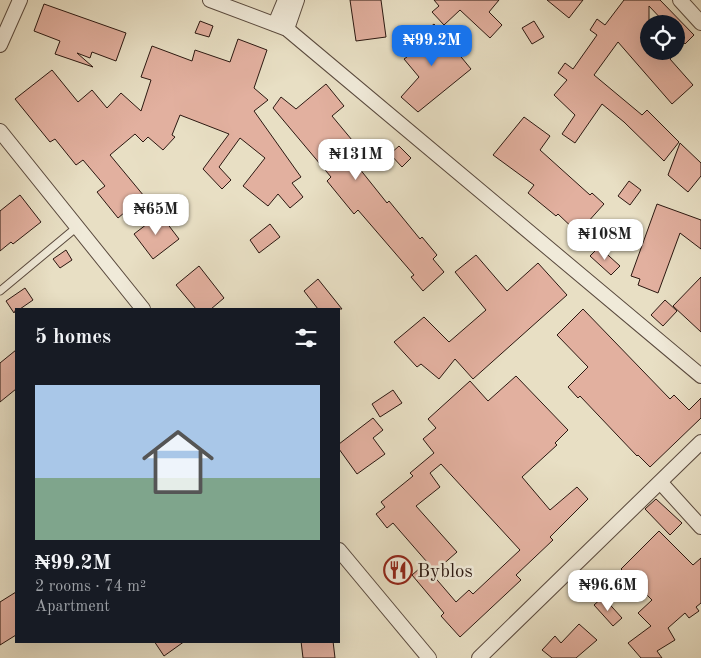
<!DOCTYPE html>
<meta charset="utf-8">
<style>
:root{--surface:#171b24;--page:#20242c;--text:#f1f3f6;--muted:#9ea1a6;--accent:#1a73e8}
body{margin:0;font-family:"Old Standard TT",serif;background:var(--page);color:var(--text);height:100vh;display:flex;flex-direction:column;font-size:19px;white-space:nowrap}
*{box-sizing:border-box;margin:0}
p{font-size:16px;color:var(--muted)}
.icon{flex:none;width:28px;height:28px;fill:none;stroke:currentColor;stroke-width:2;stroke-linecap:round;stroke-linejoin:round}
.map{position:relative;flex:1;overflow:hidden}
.panel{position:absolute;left:15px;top:308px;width:325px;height:335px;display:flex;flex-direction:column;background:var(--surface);border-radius:0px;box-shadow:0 5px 20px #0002}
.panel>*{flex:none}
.controls{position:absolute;left:640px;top:15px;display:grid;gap:10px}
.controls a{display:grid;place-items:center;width:45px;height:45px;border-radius:50%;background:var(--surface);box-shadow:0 5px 20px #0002;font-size:25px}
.price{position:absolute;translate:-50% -42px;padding:0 11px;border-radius:10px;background:#fff;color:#222;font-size:16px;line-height:32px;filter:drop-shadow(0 1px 2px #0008)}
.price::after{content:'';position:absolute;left:50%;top:30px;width:15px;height:11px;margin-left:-8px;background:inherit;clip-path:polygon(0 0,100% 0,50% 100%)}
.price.current{background:var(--accent);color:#fff}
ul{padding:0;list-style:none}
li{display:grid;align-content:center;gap:10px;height:265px;padding:0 20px}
li span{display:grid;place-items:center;height:155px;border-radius:0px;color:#555}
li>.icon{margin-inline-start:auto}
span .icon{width:90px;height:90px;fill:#fffc;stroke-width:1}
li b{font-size:21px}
h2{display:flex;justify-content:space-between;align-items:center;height:60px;padding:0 20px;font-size:21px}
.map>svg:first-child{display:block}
.building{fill:#e2b09f;stroke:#2b1811;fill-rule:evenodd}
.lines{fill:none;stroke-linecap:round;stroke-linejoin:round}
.service-casing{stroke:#5a4a3e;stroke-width:9}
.minor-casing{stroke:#5a4a3e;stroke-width:16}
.service{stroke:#f0ead9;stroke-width:7}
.minor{stroke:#f0ead9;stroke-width:14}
.labels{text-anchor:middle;stroke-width:5;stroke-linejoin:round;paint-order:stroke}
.poi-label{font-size:19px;fill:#2b1811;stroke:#f0ead9;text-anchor:start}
</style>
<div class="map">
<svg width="701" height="658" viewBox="0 0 701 658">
<rect width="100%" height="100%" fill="#e8dfc4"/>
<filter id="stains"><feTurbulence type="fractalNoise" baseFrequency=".004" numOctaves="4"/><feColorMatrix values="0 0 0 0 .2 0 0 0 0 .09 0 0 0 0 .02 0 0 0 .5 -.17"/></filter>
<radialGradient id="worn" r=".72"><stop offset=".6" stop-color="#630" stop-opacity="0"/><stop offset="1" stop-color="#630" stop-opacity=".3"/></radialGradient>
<g class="building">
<path d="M 350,0 L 381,0 L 386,37 L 356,41 Z"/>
<path d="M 434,0 L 499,0 L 489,12 L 502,25 L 490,38 L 460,10 L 444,25 L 432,12 L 439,6 Z"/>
<path d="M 547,0 L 583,0 L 569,18 Z"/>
<path d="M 624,0 L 660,0 L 694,35 L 685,44 L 676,34 L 676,24 L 666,24 L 649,6 L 649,51 L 678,51 L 670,59 L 693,85 L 672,104 L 618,42 L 594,75 L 642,115 L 647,110 L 679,142 L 664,161 L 624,122 L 602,104 L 575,143 L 562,134 L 575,115 L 554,95 L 567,80 L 558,73 L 565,63 L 573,69 L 597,35 L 590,30 L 597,19 L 605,25 Z"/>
<path d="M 44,4 L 126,33 L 116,61 L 92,52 L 90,58 L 77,53 L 93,67 L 55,54 L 60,41 L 34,31 Z"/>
<path d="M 200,21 L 213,26 L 209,37 L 195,33 Z"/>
<path d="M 534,21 L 544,37 L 532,44 L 522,28 Z"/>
<path d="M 434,24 L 471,69 L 418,112 L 401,97 L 419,77 L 404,59 L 407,57 L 402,50 Z"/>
<path d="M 238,39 L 267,50 L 254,88 L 268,100 L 254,111 L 301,177 L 292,183 L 303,197 L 290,208 L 278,194 L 268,206 L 243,186 L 265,158 L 240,138 L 219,167 L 231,180 L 222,189 L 203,169 L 229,134 L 180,115 L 172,135 L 175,137 L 163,150 L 148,137 L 143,142 L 135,134 L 110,155 L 144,196 L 118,218 L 97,192 L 105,186 L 83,160 L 76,165 L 55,139 L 50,142 L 15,99 L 52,70 L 78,102 L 92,90 L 107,108 L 121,93 L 141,111 L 151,80 L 141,77 L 152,46 L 192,61 L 195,50 L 230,62 Z"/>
<path d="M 326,84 L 344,106 L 332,116 L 352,140 L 343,148 L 387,203 L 389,201 L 420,239 L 422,237 L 437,255 L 433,259 L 444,272 L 423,291 L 411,277 L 414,275 L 358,210 L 354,214 L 327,181 L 331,177 L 273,108 L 281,97 L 296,109 Z"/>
<path d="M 524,117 L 550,136 L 540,150 L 590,195 L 592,193 L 604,204 L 578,233 L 558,214 L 556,216 L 528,193 L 534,185 L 493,155 Z"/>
<path d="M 680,143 L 701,163 L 701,176 L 688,192 L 668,175 Z"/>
<path d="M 399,146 L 411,158 L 402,167 L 390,154 Z"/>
<path d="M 629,181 L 641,190 L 630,205 L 618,196 Z"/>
<path d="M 20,195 L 41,222 L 13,244 L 11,242 L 0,251 L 0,211 Z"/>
<path d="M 657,204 L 701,220 L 701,249 L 680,233 L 658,293 L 638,285 L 640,279 L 631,276 Z"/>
<path d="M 160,214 L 179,239 L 153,259 L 134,234 Z"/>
<path d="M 270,224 L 280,237 L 259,253 L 250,240 Z"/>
<path d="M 599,247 L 620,266 L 611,275 L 590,256 Z"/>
<path d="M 66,250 L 72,260 L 60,268 L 53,259 Z"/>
<path d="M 476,255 L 507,291 L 538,263 L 567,295 L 473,379 L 455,359 L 439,379 L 421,364 L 417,367 L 394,342 L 424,317 L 449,342 L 486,310 L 455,272 Z"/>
<path d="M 199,266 L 224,298 L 211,309 L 196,309 L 176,285 Z"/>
<path d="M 701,277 L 701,332 L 673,306 Z"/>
<path d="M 318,279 L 342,309 L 318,309 L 304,291 Z"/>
<path d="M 25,288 L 33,300 L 20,309 L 16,309 L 14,313 L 6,301 Z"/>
<path d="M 665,300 L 677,311 L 663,326 L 651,315 Z"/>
<path d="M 583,309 L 670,399 L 674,395 L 689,410 L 701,398 L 701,418 L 650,467 L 638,455 L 637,456 L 580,396 L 578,398 L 568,387 L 588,367 L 557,335 Z"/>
<path d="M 16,350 L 16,389 L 0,402 L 0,363 Z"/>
<path d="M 516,376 L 568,430 L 555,443 L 557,445 L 522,477 L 550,510 L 577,487 L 588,499 L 550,537 L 553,540 L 516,575 L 521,580 L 460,637 L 441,616 L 444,613 L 412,575 L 427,562 L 393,523 L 387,528 L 376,514 L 385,507 L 381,502 L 413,476 L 410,473 L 434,453 L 423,439 L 436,428 L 428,419 L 470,381 L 488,401 ZM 441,464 L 520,550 L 473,594 L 469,590 L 456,602 L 432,574 L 457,552 L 416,506 L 440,487 L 430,473 Z"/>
<path d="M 393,390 L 402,403 L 380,417 L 372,404 Z"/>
<path d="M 373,418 L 383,430 L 373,438 L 385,454 L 357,474 L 339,449 L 339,444 Z"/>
<path d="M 656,499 L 682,523 L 670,535 L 645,509 Z"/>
<path d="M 659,531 L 693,565 L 701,558 L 701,603 L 696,607 L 699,611 L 689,618 L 685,613 L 668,628 L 675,640 L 657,651 L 662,658 L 641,658 L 628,643 L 651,626 L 638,613 L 652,600 L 621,569 Z"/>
<path d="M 16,592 L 16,635 L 0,645 L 0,602 Z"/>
<path d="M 603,597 L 622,618 L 613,626 L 594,605 Z"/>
<path d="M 579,624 L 597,640 L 576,658 L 552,658 L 542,650 L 555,636 L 561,643 Z"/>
<path d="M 154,641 L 185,641 L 164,656 Z"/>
<path d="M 301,641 L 333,641 L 335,658 L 303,658 Z"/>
</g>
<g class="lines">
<defs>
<path id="service" d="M 0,291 L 77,227"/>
<g id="minor">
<path d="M 210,0 L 287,29 L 701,376"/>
<path d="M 680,0 L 701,23"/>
<path d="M 275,24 L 285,0"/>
<path d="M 287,29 L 297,0"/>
<path d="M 0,45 L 20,0"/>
<path d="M 0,131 L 143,309"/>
<path d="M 661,483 L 701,527"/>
<path d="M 339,550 L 429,658"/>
<path d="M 479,658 L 701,442"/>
</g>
</defs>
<use href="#service" class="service-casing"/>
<use href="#minor" class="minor-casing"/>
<use href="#service" class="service"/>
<use href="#minor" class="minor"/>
</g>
<defs>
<symbol id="restaurant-ring" viewBox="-11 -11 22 22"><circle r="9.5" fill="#f0ead9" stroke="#8f2418" stroke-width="1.5"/><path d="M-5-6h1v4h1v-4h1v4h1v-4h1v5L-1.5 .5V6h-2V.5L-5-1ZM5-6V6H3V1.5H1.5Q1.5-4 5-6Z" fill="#8f2418"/></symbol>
</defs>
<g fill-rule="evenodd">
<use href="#restaurant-ring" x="382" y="554" width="32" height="32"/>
</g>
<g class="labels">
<g class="poi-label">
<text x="417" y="577">Byblos</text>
</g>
</g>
<rect width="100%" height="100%" filter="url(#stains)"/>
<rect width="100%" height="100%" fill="url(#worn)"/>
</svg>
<div class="controls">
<a><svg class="icon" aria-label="locate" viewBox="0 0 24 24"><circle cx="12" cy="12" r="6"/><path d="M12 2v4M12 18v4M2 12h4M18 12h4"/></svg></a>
</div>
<b class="price current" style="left:432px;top:67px">₦99.2M</b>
<b class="price" style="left:356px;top:181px">₦131M</b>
<b class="price" style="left:156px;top:236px">₦65M</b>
<b class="price" style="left:605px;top:261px">₦108M</b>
<b class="price" style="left:608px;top:612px">₦96.6M</b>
<section class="panel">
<h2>5 homes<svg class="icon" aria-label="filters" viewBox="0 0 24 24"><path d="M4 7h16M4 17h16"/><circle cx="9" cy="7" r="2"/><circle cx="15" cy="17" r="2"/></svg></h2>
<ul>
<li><span style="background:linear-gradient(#a9c7e8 60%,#7fa58c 0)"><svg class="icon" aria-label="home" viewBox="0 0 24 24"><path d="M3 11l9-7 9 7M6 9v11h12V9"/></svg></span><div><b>₦99.2M</b><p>2 rooms · 74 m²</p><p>Apartment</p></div></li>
</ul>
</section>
</div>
